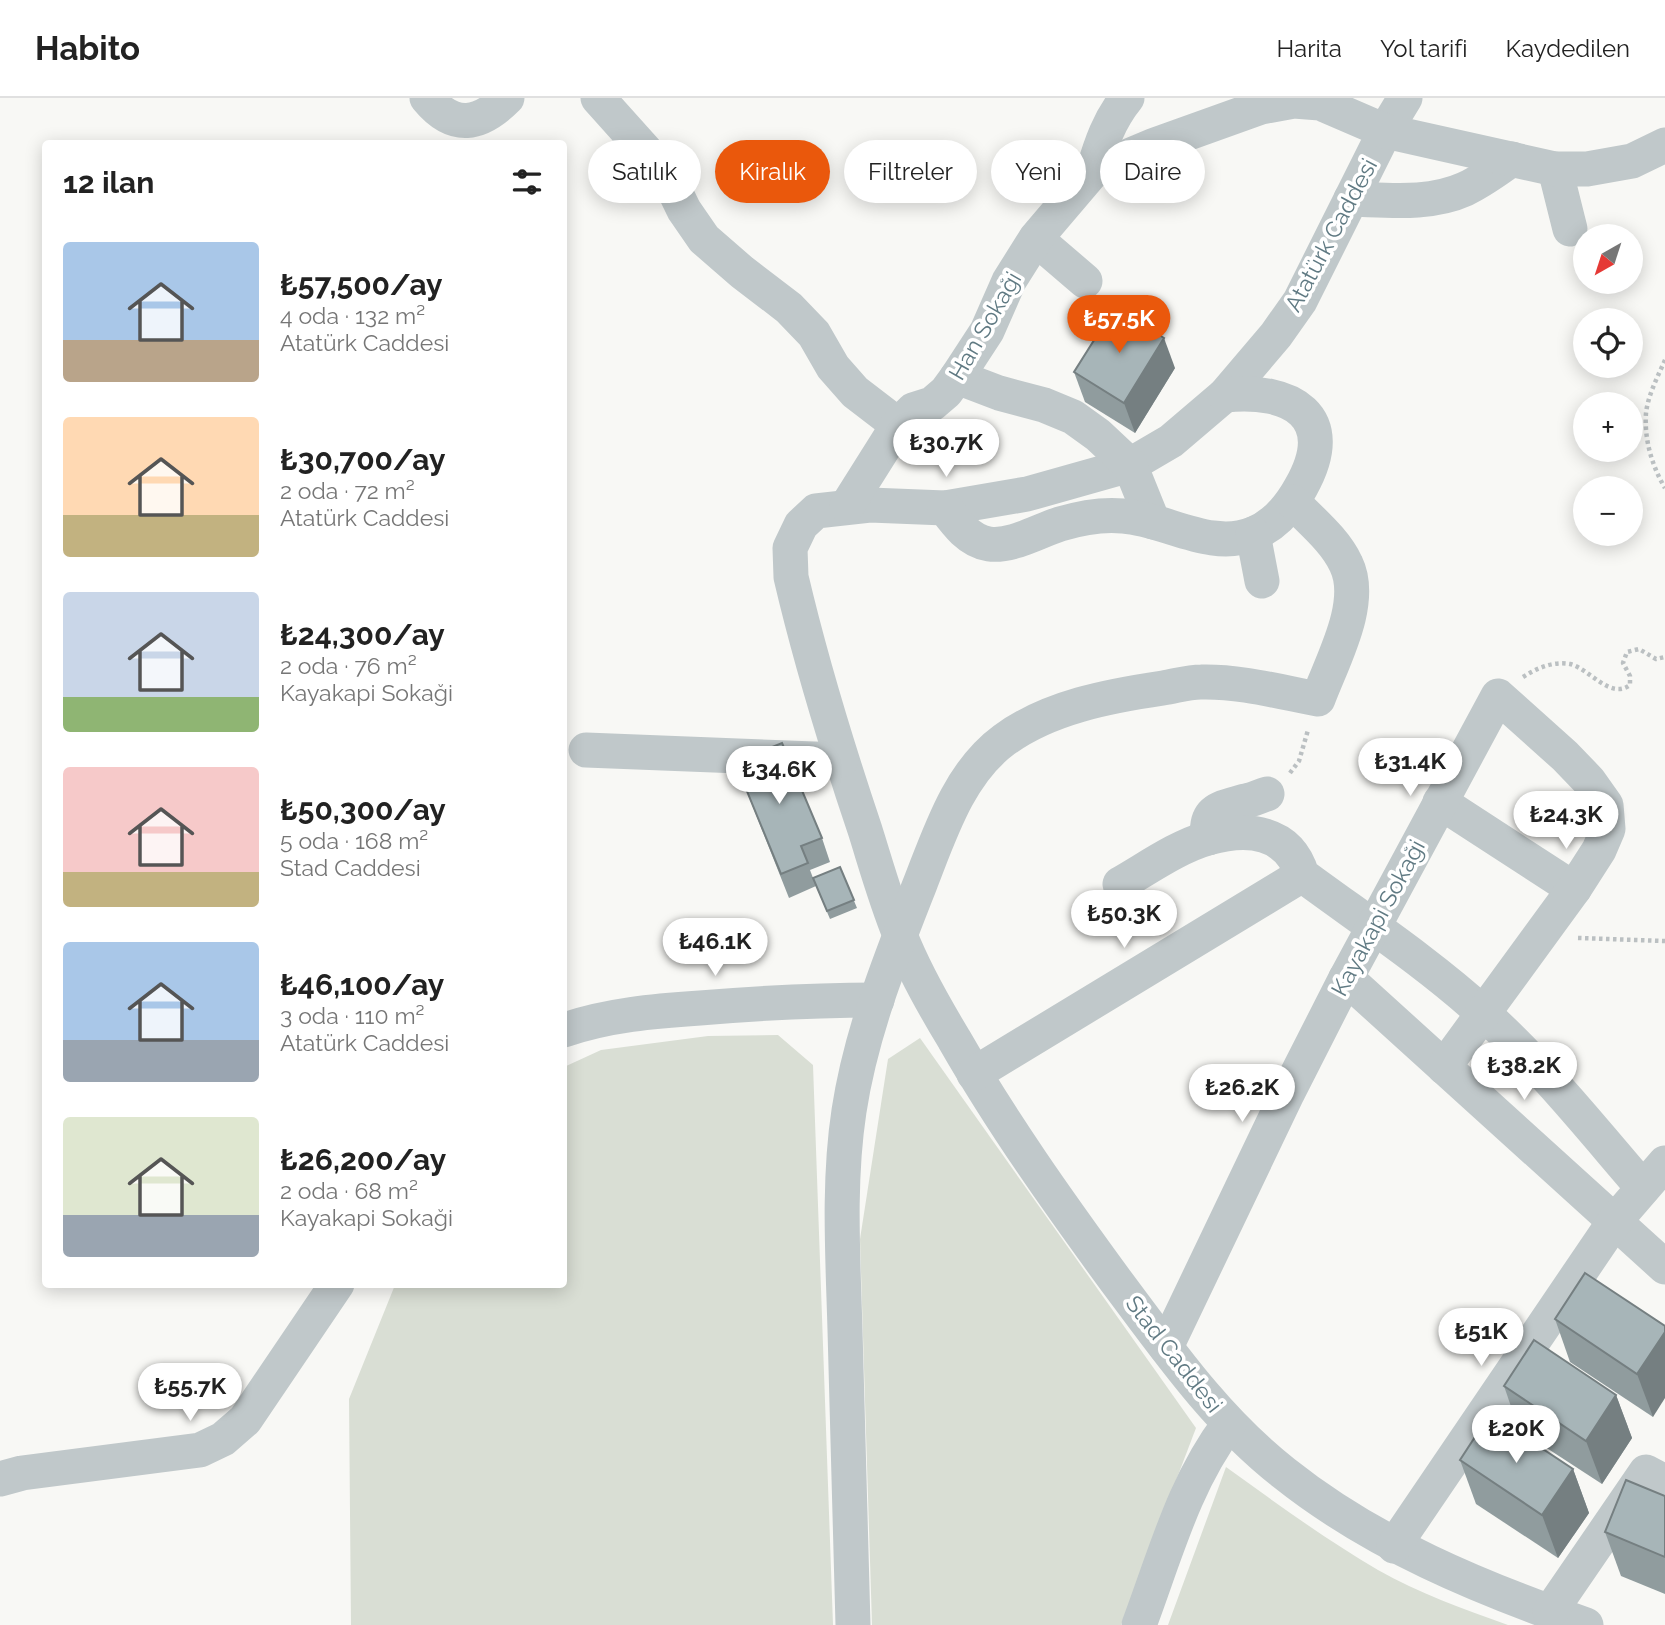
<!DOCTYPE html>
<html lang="tr">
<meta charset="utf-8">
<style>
:root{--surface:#fff;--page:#f6f6f6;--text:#222;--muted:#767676;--line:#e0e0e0;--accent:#ea580c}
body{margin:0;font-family:Raleway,sans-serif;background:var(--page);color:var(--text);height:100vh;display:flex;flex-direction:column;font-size:26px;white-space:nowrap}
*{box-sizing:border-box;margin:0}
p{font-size:23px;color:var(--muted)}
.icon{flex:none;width:38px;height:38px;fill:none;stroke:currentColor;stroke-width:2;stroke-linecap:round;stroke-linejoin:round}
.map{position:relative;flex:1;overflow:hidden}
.panel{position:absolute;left:42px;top:42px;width:525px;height:1148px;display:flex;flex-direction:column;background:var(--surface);border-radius:7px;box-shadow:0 4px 18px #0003}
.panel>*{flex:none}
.guide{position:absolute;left:588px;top:42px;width:665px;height:63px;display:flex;gap:14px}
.needle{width:46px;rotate:219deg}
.tools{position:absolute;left:1573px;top:126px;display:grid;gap:14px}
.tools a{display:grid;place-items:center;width:70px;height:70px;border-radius:50%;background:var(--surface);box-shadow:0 4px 18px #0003;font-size:35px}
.price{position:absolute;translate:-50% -60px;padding:0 16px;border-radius:24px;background:#fff;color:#222;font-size:23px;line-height:46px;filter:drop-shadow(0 2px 4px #0008)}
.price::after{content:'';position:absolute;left:50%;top:42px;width:21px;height:16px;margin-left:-10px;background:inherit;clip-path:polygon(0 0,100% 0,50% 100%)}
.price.selected{background:var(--accent);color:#fff}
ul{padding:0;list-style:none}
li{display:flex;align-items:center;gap:21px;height:175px;padding:0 21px}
li span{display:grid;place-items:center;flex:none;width:196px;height:140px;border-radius:7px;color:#555}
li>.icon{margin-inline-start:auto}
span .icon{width:84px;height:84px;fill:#fffc;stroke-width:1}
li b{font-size:30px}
h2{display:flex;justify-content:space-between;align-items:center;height:84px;padding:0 21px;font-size:30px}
.pill{padding:0 24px;border-radius:32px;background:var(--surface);box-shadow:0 4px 18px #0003;font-size:24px;line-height:63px}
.pill.selected{background:var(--accent);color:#fff}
header{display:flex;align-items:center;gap:42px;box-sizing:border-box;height:98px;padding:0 35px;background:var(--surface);border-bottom:2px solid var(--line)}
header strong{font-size:33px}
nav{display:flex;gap:38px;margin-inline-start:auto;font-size:24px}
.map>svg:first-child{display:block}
.green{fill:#d9ded4}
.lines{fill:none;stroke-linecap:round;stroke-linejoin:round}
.path{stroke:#bbc0c2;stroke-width:4.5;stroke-dasharray:3.5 3.5;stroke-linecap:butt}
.minor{stroke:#c0c8ca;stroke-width:35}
.wall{fill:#909c9e}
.shaded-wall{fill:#757f81}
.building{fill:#a7b5b8;stroke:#757f81;stroke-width:2}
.labels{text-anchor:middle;stroke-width:7;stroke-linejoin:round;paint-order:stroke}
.street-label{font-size:23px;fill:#607a83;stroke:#fff}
</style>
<header>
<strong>Habito</strong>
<nav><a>Harita</a><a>Yol tarifi</a><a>Kaydedilen</a></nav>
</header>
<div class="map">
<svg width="1665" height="1527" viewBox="0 0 1665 1527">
<rect width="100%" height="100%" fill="#f8f8f5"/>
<g class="green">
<path d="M 778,937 L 813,967 L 833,1527 L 351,1527 L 349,1301 L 395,1187 L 564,1186 L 564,969 L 601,952 L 708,938 Z"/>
<path d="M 920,940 L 1196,1330 L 1121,1527 L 872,1527 L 860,1141 L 888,961 Z"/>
<path d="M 1226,1369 C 1276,1405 1325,1441 1378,1472 C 1418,1495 1464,1511 1508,1527 L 1168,1527 Z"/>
</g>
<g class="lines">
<g class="path">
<path d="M 1665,262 C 1658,278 1648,297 1646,315 C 1644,341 1652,368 1665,390"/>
<path d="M 1523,579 C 1537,570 1553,563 1570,566 C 1590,571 1610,602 1630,587 L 1630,578 L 1623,565 L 1627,554 L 1639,551 L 1656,561 L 1665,559"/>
<path d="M 1290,675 L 1299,663 L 1308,632"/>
<path d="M 1578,840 L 1665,843"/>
</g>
<g class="minor">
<path d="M 427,0 C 454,33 480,27 507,0"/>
<path d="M 598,0 L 667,77 L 684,112 L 704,141 L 742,174 L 789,210 L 814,236 L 833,269 L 855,294 L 898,327"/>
<path d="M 1405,0 L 1385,33 L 1300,203 L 1276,237 L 1225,297 L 1171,343 L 1130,367 L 1027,396 L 945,410 L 870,407 L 816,413 L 801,427 L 790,450 L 791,479 C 811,564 837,649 865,732 C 876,767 886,803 900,837 C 914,873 934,908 954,941 C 1002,1025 1059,1105 1116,1183 C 1167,1251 1216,1322 1284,1375 C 1373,1446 1480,1490 1586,1527"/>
<path d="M 1555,71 L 1570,131"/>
<path d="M 1093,73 C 1101,46 1109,22 1127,0"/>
<path d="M 1351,101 C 1388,102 1430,107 1465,91 C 1482,83 1497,72 1512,61"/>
<path d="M 1036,141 L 1085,183"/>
<path d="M 957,279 L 999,295 L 1044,307 L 1073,319 L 1098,337 L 1130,367 L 1153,424"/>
<path d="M 847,408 L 898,327 L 913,312 L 932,306 L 946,294 L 957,279 L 987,233 L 1009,183 L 1036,140 L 1093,73 L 1155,47 L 1261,9 L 1294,3 L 1320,5 L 1385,33 L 1555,71 L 1587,71 L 1632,63 L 1665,47"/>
<path d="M 945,410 C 956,425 969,443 989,446 C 1012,449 1038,433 1060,426 C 1080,420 1103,416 1123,418 C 1166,421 1210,453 1253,436 C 1276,427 1290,409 1301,389 C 1341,318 1291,290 1225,297"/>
<path d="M 1253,436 L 1262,483"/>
<path d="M 586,652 L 841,662"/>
<path d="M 1440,704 L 1574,791"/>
<path d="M 1208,740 C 1204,710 1222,710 1245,703 C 1253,702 1260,698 1267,696"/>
<path d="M 1120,786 C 1148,770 1177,749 1208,740 C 1248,729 1289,733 1302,777 C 1363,822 1428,865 1484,916 C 1542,968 1592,1031 1643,1090"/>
<path d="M 1346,880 L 1665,1169"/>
<path d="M 564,932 C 608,917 654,913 700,910 C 760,905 818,902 877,902"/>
<path d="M 974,976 L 1302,777"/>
<path d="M 1166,1249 L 1287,996 L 1346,880 L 1498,598 L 1565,658 L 1589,683 L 1606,707 L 1608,731 L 1599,752 L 1574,791 L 1444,969"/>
<path d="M 0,1381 L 22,1375 L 200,1352 L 223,1341 L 245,1322 L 337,1186"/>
<path d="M 1394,1448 L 1614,1124 L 1665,1065"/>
<path d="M 1550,1514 L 1646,1374 L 1665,1384"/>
<path d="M 853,1527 C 851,1429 848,1331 845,1232 C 843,1160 838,1085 849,1013 C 861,934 891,860 920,786 C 940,735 959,675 1004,642 C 1049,609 1109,598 1163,590 C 1176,588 1188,584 1201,584 C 1240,583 1280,594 1318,601 C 1332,563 1365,505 1346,466 C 1335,442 1311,423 1293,404"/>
<path d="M 1139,1527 C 1165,1458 1184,1385 1229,1326"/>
</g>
</g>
<g class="wall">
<path d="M 1175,270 L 1135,335 L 1085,304 L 1074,274 Z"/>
<path d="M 735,664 L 822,740 L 830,764 L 810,772 L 813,780 L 840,769 L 857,810 L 830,821 L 816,788 L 789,800 Z"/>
<path d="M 1555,1221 L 1665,1228 L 1653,1319 L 1570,1264 Z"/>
<path d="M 1504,1288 L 1616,1297 L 1632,1340 L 1602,1386 L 1519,1332 Z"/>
<path d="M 1460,1362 L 1573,1371 L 1589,1415 L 1558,1460 L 1476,1406 Z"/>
<path d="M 1665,1398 L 1665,1496 L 1621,1478 L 1605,1434 Z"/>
</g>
<g class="shaded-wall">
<path d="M 1164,240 L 1175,270 L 1135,335 L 1124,305 Z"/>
<path d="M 1665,1234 L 1665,1300 L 1653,1319 L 1637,1276 Z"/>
<path d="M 1616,1297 L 1632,1340 L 1602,1386 L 1586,1343 Z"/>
<path d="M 1573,1371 L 1589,1415 L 1558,1460 L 1542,1417 Z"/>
</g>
<g class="building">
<path d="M 1115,209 L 1164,240 L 1124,305 L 1074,274 Z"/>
<path d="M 782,645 L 822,740 L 801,748 L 808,765 L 781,776 L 735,664 Z"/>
<path d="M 840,769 L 854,802 L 827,813 L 813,780 Z"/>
<path d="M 1585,1175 L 1665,1228 L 1665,1234 L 1637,1276 L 1555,1221 Z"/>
<path d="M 1534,1242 L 1616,1297 L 1586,1343 L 1504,1288 Z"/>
<path d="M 1490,1316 L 1573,1371 L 1542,1417 L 1460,1362 Z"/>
<path d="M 1626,1382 L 1665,1398 L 1665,1459 L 1605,1434 Z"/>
</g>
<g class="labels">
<g class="street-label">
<text transform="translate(1331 137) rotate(-62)" y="8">Atatürk Caddesi</text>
<text transform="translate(985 228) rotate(-60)" y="8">Han Sokaği</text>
<text transform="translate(1378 820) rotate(-62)" y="8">Kayakapi Sokaği</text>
<text transform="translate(1174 1256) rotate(52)" y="8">Stad Caddesi</text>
</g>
</g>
</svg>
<div class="tools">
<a><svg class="needle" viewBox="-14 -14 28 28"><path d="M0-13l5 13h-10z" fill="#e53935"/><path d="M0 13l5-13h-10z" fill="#767676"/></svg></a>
<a><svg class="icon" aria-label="locate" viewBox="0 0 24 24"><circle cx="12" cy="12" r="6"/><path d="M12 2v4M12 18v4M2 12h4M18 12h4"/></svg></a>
<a>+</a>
<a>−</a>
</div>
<b class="price selected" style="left:1119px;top:257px">₺57.5K</b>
<b class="price" style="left:946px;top:381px">₺30.7K</b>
<b class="price" style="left:1410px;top:700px">₺31.4K</b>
<b class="price" style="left:779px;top:708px">₺34.6K</b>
<b class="price" style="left:1566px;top:753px">₺24.3K</b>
<b class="price" style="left:1124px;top:852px">₺50.3K</b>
<b class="price" style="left:715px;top:880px">₺46.1K</b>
<b class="price" style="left:1524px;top:1004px">₺38.2K</b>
<b class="price" style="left:1242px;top:1026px">₺26.2K</b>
<b class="price" style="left:1481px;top:1270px">₺51K</b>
<b class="price" style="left:190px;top:1325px">₺55.7K</b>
<b class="price" style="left:1516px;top:1367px">₺20K</b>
<div class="guide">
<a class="pill">Satılık</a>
<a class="pill selected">Kiralık</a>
<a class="pill">Filtreler</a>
<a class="pill">Yeni</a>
<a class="pill">Daire</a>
</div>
<section class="panel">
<h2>12 ilan<svg class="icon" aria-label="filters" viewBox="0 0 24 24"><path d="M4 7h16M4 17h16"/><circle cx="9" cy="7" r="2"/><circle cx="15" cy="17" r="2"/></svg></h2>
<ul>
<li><span style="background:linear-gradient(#a9c7e8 70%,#b9a48a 0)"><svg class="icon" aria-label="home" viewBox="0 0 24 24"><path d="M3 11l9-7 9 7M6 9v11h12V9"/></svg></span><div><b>₺57,500/ay</b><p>4 oda · 132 m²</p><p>Atatürk Caddesi</p></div></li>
<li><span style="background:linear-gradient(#ffd9b3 70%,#c2b280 0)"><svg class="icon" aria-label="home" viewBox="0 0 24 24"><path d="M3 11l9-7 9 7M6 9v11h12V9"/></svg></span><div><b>₺30,700/ay</b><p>2 oda · 72 m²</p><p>Atatürk Caddesi</p></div></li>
<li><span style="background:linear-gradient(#c9d6e8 75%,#8fb573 0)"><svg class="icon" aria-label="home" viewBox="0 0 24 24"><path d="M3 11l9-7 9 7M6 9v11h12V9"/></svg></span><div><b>₺24,300/ay</b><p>2 oda · 76 m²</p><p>Kayakapi Sokaği</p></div></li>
<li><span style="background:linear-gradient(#f6c9c9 75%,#c2b280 0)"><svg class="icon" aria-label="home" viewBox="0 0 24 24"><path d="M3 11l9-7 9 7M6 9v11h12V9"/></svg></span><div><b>₺50,300/ay</b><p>5 oda · 168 m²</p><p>Stad Caddesi</p></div></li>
<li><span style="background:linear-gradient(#a9c7e8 70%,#9aa5b1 0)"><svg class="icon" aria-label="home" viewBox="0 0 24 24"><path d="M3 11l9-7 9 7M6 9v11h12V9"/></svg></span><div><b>₺46,100/ay</b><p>3 oda · 110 m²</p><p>Atatürk Caddesi</p></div></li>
<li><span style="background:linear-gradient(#dfe7d0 70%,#9aa5b1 0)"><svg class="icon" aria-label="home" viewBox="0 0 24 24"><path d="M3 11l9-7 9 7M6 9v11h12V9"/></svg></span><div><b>₺26,200/ay</b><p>2 oda · 68 m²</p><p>Kayakapi Sokaği</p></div></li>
</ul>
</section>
</div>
